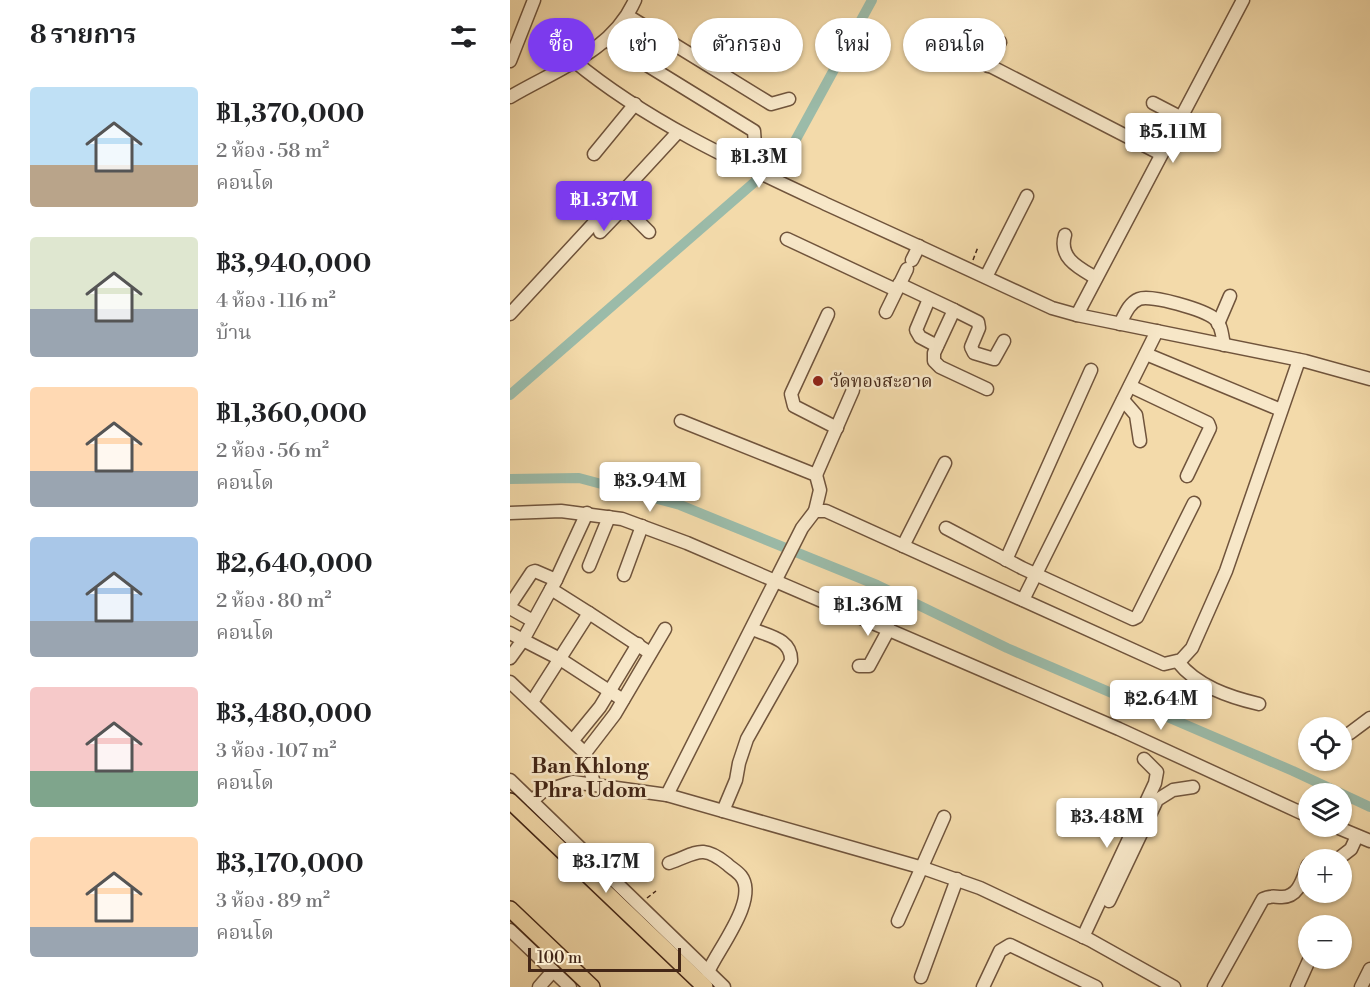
<!DOCTYPE html>
<html lang="th">
<meta charset="utf-8">
<style>
:root{--surface:#fff;--page:#f2f2f2;--text:#202124;--muted:#757577;--accent:#7c3aed}
body{margin:0;font-family:"Libre Bodoni","Noto Serif Thai",serif;background:var(--page);color:var(--text);height:100vh;display:flex;flex-direction:column;font-size:22px;white-space:nowrap}
*{box-sizing:border-box;margin:0}
p{font-size:20px;color:var(--muted)}
.icon{flex:none;width:33px;height:33px;fill:none;stroke:currentColor;stroke-width:2;stroke-linecap:round;stroke-linejoin:round}
.map{position:relative;flex:1;overflow:hidden}
.panel{display:flex;flex-direction:column;background:var(--surface);width:510px}
.panel>*{flex:none}
.top-card{position:absolute;left:18px;top:18px;width:570px;height:54px;display:flex;gap:12px}
.controls{position:absolute;left:788px;top:717px;display:grid;gap:12px}
.controls a{display:grid;place-items:center;width:54px;height:54px;border-radius:50%;background:var(--surface);box-shadow:0 2px 4px #0004;font-size:30px}
.scale{position:absolute;left:18px;bottom:15px;width:153px;box-sizing:border-box;padding-left:6px;border:3px solid #442717;border-top:0;font-size:16px;line-height:21px;white-space:nowrap;color:#442717;-webkit-text-stroke:4px #f7e7c8;paint-order:stroke}
.price{position:absolute;translate:-50% -51px;padding:0 14px;border-radius:6px;background:#fff;color:#222;font-size:20px;line-height:39px;filter:drop-shadow(0 2px 3px #0008)}
.price::after{content:'';position:absolute;left:50%;top:36px;width:18px;height:14px;margin-left:-9px;background:inherit;clip-path:polygon(0 0,100% 0,50% 100%)}
.price.active{background:var(--accent);color:#fff}
ul{padding:0;list-style:none}
li{display:flex;align-items:center;gap:18px;height:150px;padding:0 30px}
li span{display:grid;place-items:center;flex:none;width:168px;height:120px;border-radius:6px;color:#555}
li>.icon{margin-inline-start:auto}
span .icon{width:72px;height:72px;fill:#fffc;stroke-width:1}
li b{font-size:26px}
h2{display:flex;justify-content:space-between;align-items:center;height:72px;padding:0 30px;font-size:26px}
.chip{padding:0 21px;border-radius:27px;background:var(--surface);box-shadow:0 2px 4px #0004;font-size:21px;line-height:54px}
.chip.active{background:var(--accent);color:#fff}
main{display:flex;flex:1;min-height:0}
.map>svg:first-child{display:block}
.lines{fill:none;stroke-linecap:round;stroke-linejoin:round}
.canal{stroke:#9bbba9;stroke-width:10}
.minor-casing{stroke:#70543c;stroke-width:15}
.major-casing{stroke:#442717;stroke-width:18}
.path{stroke:#442717;stroke-width:1.5;stroke-dasharray:4.5 3;stroke-linecap:butt}
.minor{stroke:#f7e7c8;stroke-width:12}
.major{stroke:#f3daaa;stroke-width:15}
.poi-dot{fill:#8f2418;stroke:#f7e7c8;stroke-width:2}
.labels{text-anchor:middle;stroke-width:5;stroke-linejoin:round;paint-order:stroke}
.poi-label{font-size:18px;fill:#442717;stroke:#f7e7c8;text-anchor:start}
.quarter-label{font-size:21px;font-weight:bold;fill:#442717;stroke:#f7e7c8}
</style>
<main>
<section class="panel">
<h2>8 รายการ<svg class="icon" aria-label="filters" viewBox="0 0 24 24"><path d="M4 7h16M4 17h16"/><circle cx="9" cy="7" r="2"/><circle cx="15" cy="17" r="2"/></svg></h2>
<ul>
<li><span style="background:linear-gradient(#bfe0f5 65%,#b9a48a 0)"><svg class="icon" aria-label="home" viewBox="0 0 24 24"><path d="M3 11l9-7 9 7M6 9v11h12V9"/></svg></span><div><b>฿1,370,000</b><p>2 ห้อง · 58 m²</p><p>คอนโด</p></div></li>
<li><span style="background:linear-gradient(#dfe7d0 60%,#9aa5b1 0)"><svg class="icon" aria-label="home" viewBox="0 0 24 24"><path d="M3 11l9-7 9 7M6 9v11h12V9"/></svg></span><div><b>฿3,940,000</b><p>4 ห้อง · 116 m²</p><p>บ้าน</p></div></li>
<li><span style="background:linear-gradient(#ffd9b3 70%,#9aa5b1 0)"><svg class="icon" aria-label="home" viewBox="0 0 24 24"><path d="M3 11l9-7 9 7M6 9v11h12V9"/></svg></span><div><b>฿1,360,000</b><p>2 ห้อง · 56 m²</p><p>คอนโด</p></div></li>
<li><span style="background:linear-gradient(#a9c7e8 70%,#9aa5b1 0)"><svg class="icon" aria-label="home" viewBox="0 0 24 24"><path d="M3 11l9-7 9 7M6 9v11h12V9"/></svg></span><div><b>฿2,640,000</b><p>2 ห้อง · 80 m²</p><p>คอนโด</p></div></li>
<li><span style="background:linear-gradient(#f6c9c9 70%,#7fa58c 0)"><svg class="icon" aria-label="home" viewBox="0 0 24 24"><path d="M3 11l9-7 9 7M6 9v11h12V9"/></svg></span><div><b>฿3,480,000</b><p>3 ห้อง · 107 m²</p><p>คอนโด</p></div></li>
<li><span style="background:linear-gradient(#ffd9b3 75%,#9aa5b1 0)"><svg class="icon" aria-label="home" viewBox="0 0 24 24"><path d="M3 11l9-7 9 7M6 9v11h12V9"/></svg></span><div><b>฿3,170,000</b><p>3 ห้อง · 89 m²</p><p>คอนโด</p></div></li>
</ul>
</section>
<div class="map">
<svg width="860" height="987" viewBox="0 0 860 987">
<rect width="100%" height="100%" fill="#f3daaa"/>
<filter id="stains"><feTurbulence type="fractalNoise" baseFrequency=".00333" numOctaves="4"/><feColorMatrix values="0 0 0 0 .2 0 0 0 0 .09 0 0 0 0 .02 0 0 0 .5 -.17"/></filter>
<radialGradient id="worn" r=".72"><stop offset=".6" stop-color="#630" stop-opacity="0"/><stop offset="1" stop-color="#630" stop-opacity=".3"/></radialGradient>
<g class="lines">
<g class="canal">
<path d="M 0,395 L 279,152 L 362,0"/>
<path d="M 0,479 L 69,478 L 170,505 L 367,585 L 497,648 L 783,771 L 860,807"/>
</g>
<defs>
<g id="minor">
<path d="M 118,16 L 261,104 L 279,99"/>
<path d="M 442,40 L 453,52 L 651,154"/>
<path d="M 98,41 L 244,131 L 245,145 L 230,163"/>
<path d="M 0,61 L 24,0"/>
<path d="M 64,61 C 139,123 230,164 318,205 C 393,239 467,273 542,308 L 567,315 L 795,361 L 860,379"/>
<path d="M 478,66 L 490,42"/>
<path d="M 0,97 C 47,69 102,52 125,0"/>
<path d="M 643,103 L 670,117"/>
<path d="M 84,154 L 125,104"/>
<path d="M 105,198 L 139,232"/>
<path d="M 90,232 L 114,207"/>
<path d="M 555,235 C 548,258 569,268 586,278"/>
<path d="M 277,239 L 386,290"/>
<path d="M 402,260 L 409,246"/>
<path d="M 476,277 L 517,196"/>
<path d="M 389,284 L 444,310 L 424,353 L 424,361 L 430,367 L 477,389"/>
<path d="M 419,299 L 406,330 L 410,337 L 427,346"/>
<path d="M 444,310 L 468,322 L 469,328 L 461,347 L 464,353 L 484,359 L 494,341"/>
<path d="M 376,312 L 397,269"/>
<path d="M 0,314 L 168,132"/>
<path d="M 318,314 L 281,394 L 284,406 L 327,428"/>
<path d="M 567,315 L 733,0"/>
<path d="M 610,324 C 615,314 619,303 629,299 C 641,294 695,310 705,319 C 712,325 712,336 714,345"/>
<path d="M 708,324 L 720,296"/>
<path d="M 636,354 L 771,410"/>
<path d="M 620,386 L 698,423 L 700,428 L 677,476"/>
<path d="M 613,400 L 626,415 L 630,441"/>
<path d="M 171,421 L 306,475 L 310,490 L 305,511"/>
<path d="M 306,475 L 343,390"/>
<path d="M 0,513 L 51,511 L 112,519 L 177,543 L 609,729 L 798,816"/>
<path d="M 77,513 L 46,580 L 13,640 L 50,659 L 113,700"/>
<path d="M 436,528 L 512,568 L 623,619 L 627,617 L 684,503"/>
<path d="M 393,546 L 435,463"/>
<path d="M 496,560 L 581,370"/>
<path d="M 79,566 L 99,517"/>
<path d="M 114,575 L 132,526"/>
<path d="M 41,589 L 79,613"/>
<path d="M 513,600 L 647,331"/>
<path d="M 0,605 L 22,572 L 25,571 L 46,580"/>
<path d="M 0,608 L 23,621"/>
<path d="M 0,633 L 13,640 L 0,658"/>
<path d="M 668,662 C 687,686 719,697 749,704"/>
<path d="M 349,666 L 359,666 L 379,629"/>
<path d="M 0,682 L 75,753 L 84,783"/>
<path d="M 22,702 L 79,613 L 140,653"/>
<path d="M 840,733 L 860,718"/>
<path d="M 63,740 L 90,707 L 128,644"/>
<path d="M 75,753 L 105,714 L 155,629"/>
<path d="M 0,780 L 214,987"/>
<path d="M 157,795 L 292,528 L 305,511 L 316,511 L 654,664 L 671,660 L 682,648 L 716,571 L 789,360"/>
<path d="M 22,801 L 32,792 L 63,782 L 157,795 L 413,868 L 470,888 L 580,940 L 664,987"/>
<path d="M 213,811 L 226,780 L 229,763 L 237,739 L 281,661 C 282,639 259,636 242,629"/>
<path d="M 824,826 L 860,841"/>
<path d="M 828,859 L 841,849 L 847,836"/>
<path d="M 159,863 C 186,854 191,843 217,864 C 221,868 227,871 231,876 C 249,899 208,949 198,972"/>
<path d="M 599,901 L 647,800 L 663,790 L 683,787"/>
<path d="M 388,921 L 434,817"/>
<path d="M 0,930 L 60,987"/>
<path d="M 573,937 L 645,783 L 647,772 L 634,759"/>
<path d="M 411,977 L 447,879"/>
<path d="M 29,987 L 43,971"/>
<path d="M 473,987 L 490,951 L 500,945 L 586,987"/>
<path d="M 704,987 L 753,899 C 760,895 764,897 772,897 C 789,897 793,878 798,865"/>
<path d="M 787,987 L 800,958"/>
<path d="M 851,987 L 860,969"/>
</g>
<g id="major">
<path d="M 0,801 L 195,987"/>
<path d="M 0,909 L 82,987"/>
</g>
</defs>
<use href="#minor" class="minor-casing"/>
<use href="#major" class="major-casing"/>
<g class="path">
<path d="M 463,260 L 468,247"/>
<path d="M 137,898 L 146,891"/>
</g>
<use href="#minor" class="minor"/>
<use href="#major" class="major"/>
</g>
<circle class="poi-dot" cx="308" cy="381" r="6"/>
<g class="labels">
<g class="poi-label">
<text x="320" y="387">วัดทองสะอาด</text>
</g>
<g class="quarter-label">
<text x="80" y="773">Ban Khlong<tspan x="80" dy="24">Phra Udom</tspan></text>
</g>
</g>
<rect width="100%" height="100%" filter="url(#stains)"/>
<rect width="100%" height="100%" fill="url(#worn)"/>
</svg>
<div class="controls">
<a><svg class="icon" aria-label="locate" viewBox="0 0 24 24"><circle cx="12" cy="12" r="6"/><path d="M12 2v4M12 18v4M2 12h4M18 12h4"/></svg></a>
<a><svg class="icon" aria-label="layers" viewBox="0 0 24 24"><path d="M12 4l9 5-9 5-9-5zM3 14l9 5 9-5"/></svg></a>
<a>+</a>
<a>−</a>
</div>
<div class="scale">100 m</div>
<b class="price" style="left:663px;top:164px">฿5.11M</b>
<b class="price" style="left:249px;top:189px">฿1.3M</b>
<b class="price active" style="left:94px;top:232px">฿1.37M</b>
<b class="price" style="left:140px;top:513px">฿3.94M</b>
<b class="price" style="left:358px;top:637px">฿1.36M</b>
<b class="price" style="left:651px;top:731px">฿2.64M</b>
<b class="price" style="left:597px;top:849px">฿3.48M</b>
<b class="price" style="left:96px;top:894px">฿3.17M</b>
<div class="top-card">
<a class="chip active">ซื้อ</a>
<a class="chip">เช่า</a>
<a class="chip">ตัวกรอง</a>
<a class="chip">ใหม่</a>
<a class="chip">คอนโด</a>
</div>
</div>
</main>
